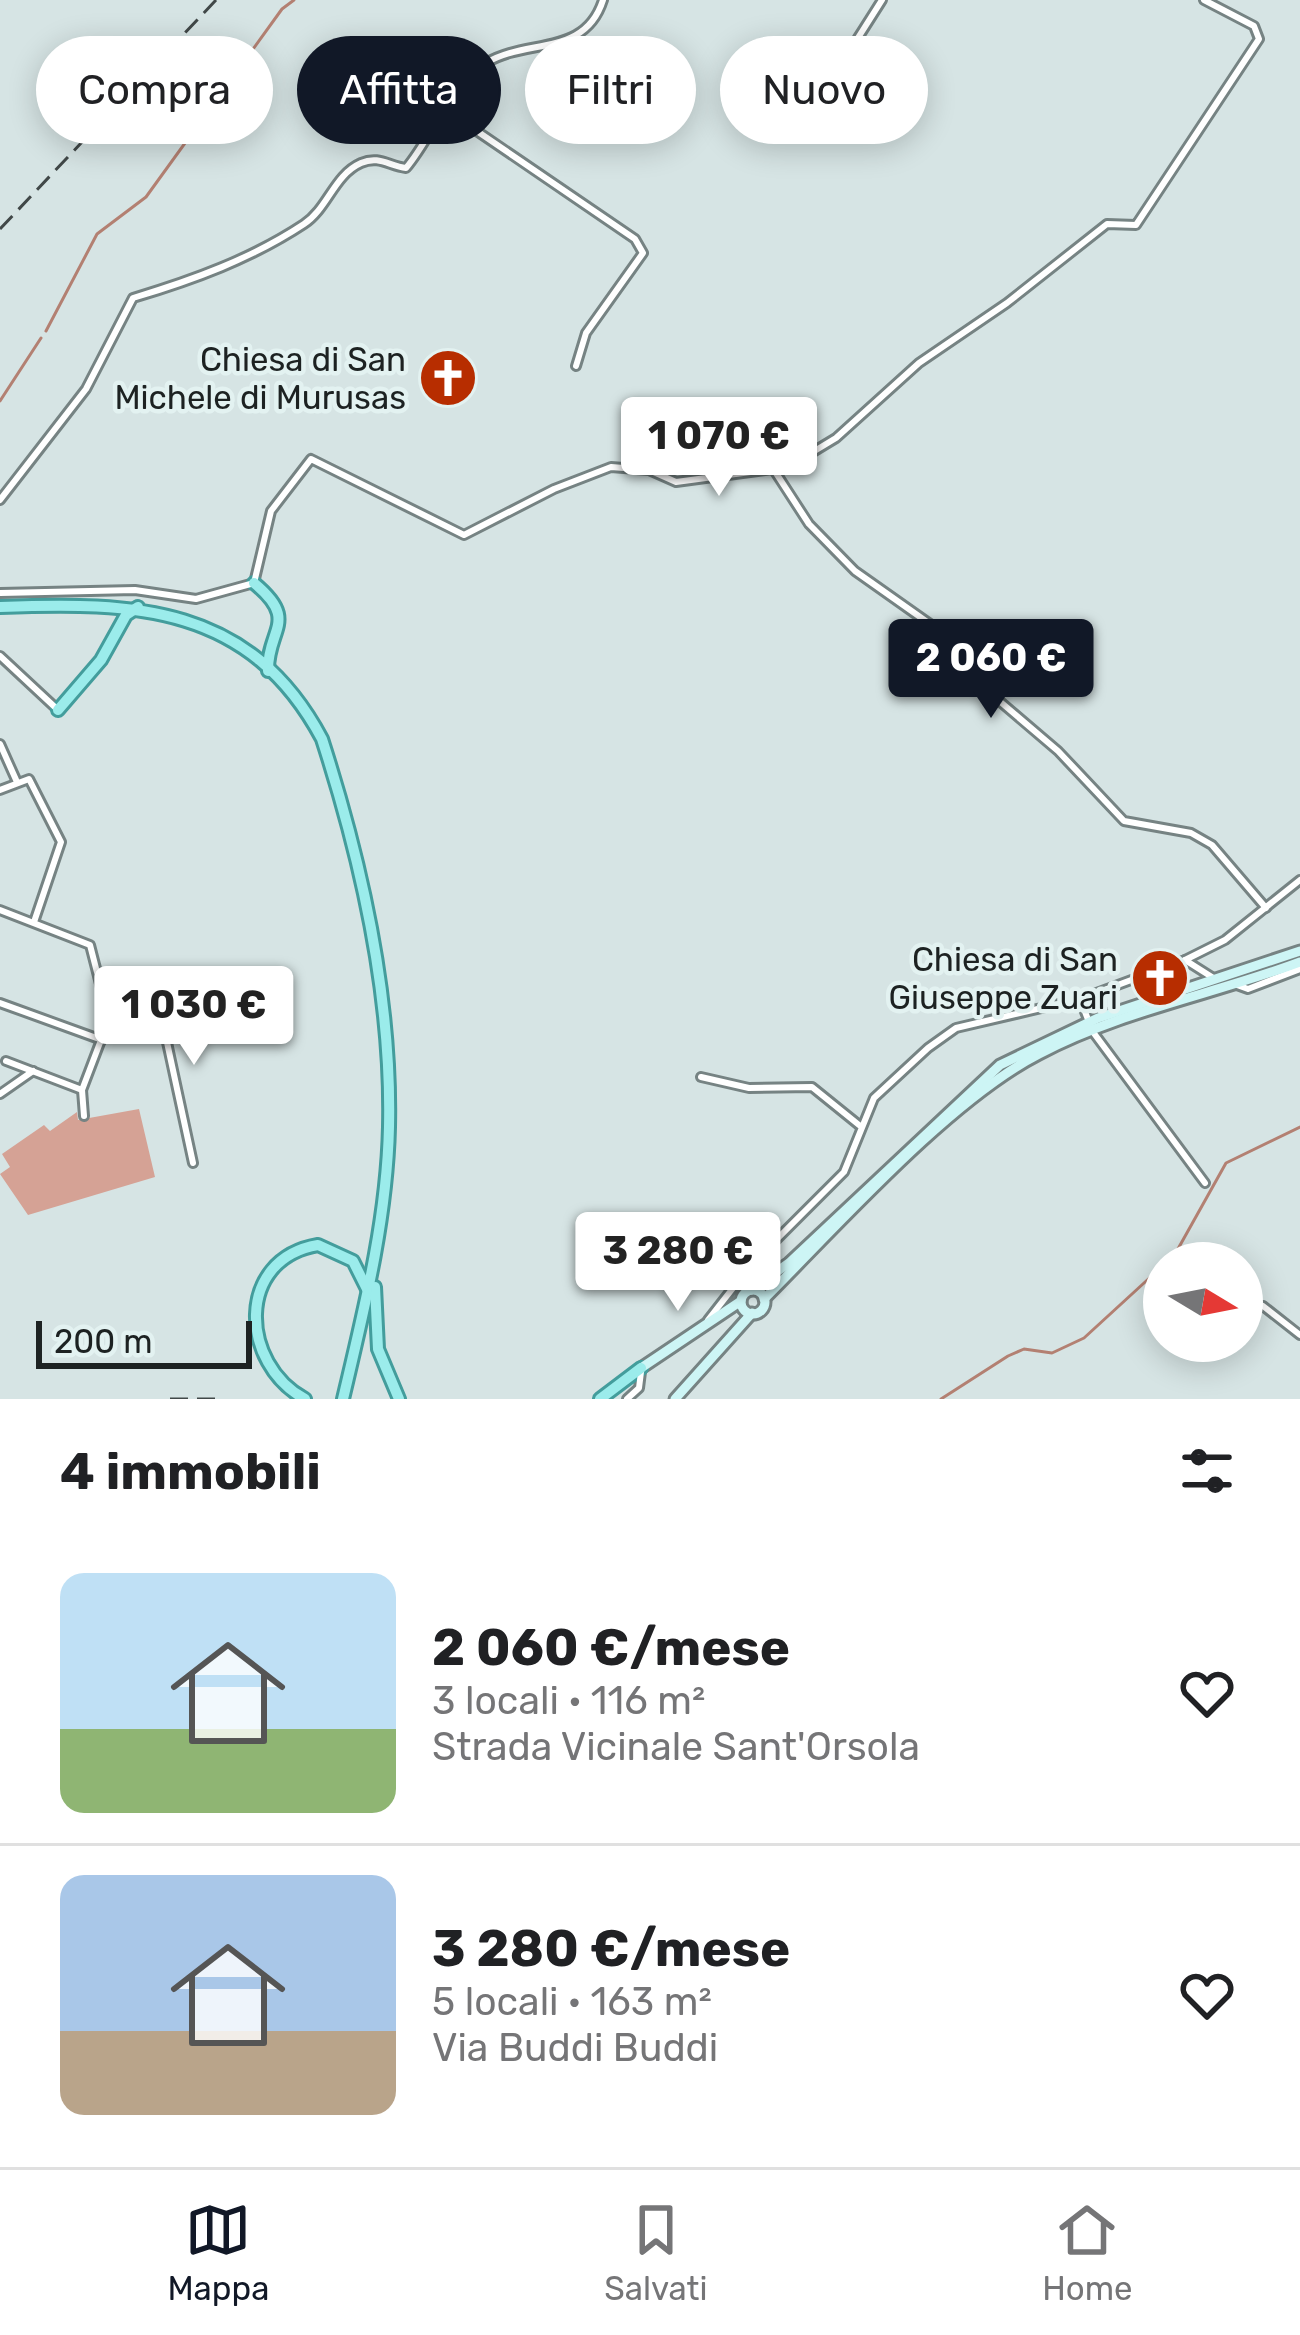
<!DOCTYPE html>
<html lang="it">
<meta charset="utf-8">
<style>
:root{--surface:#fff;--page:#f6f6f6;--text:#202124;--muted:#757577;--line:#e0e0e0;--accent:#111827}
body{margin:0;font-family:Rubik,sans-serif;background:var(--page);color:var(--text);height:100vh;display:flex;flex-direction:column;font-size:45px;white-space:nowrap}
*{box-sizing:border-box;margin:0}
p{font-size:39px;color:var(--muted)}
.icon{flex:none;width:66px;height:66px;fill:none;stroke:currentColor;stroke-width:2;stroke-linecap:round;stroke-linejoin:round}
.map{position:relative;height:1399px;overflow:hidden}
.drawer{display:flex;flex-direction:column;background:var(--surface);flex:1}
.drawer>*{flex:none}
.hud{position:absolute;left:36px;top:36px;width:1230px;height:108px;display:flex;gap:24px}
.needle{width:78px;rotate:100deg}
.fabs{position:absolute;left:1143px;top:1242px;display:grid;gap:24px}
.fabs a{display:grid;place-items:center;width:120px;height:120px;border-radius:50%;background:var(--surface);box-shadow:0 6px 30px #0003;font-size:60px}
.scale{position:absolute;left:36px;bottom:30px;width:216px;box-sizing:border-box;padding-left:12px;border:6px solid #1d2222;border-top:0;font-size:33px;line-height:42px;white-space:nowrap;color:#1d2222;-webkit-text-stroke:9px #e3f2f1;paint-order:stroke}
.price{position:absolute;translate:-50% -102px;padding:0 27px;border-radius:12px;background:#fff;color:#222;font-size:39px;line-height:78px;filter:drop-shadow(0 3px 6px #0008)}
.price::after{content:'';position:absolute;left:50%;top:72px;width:36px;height:27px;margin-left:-18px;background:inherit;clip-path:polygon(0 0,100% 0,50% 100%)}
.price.selected{background:var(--accent);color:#fff}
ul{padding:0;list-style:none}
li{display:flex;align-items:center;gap:36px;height:300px;padding:0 60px}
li+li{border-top:3px solid var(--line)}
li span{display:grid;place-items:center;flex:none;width:336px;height:240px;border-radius:24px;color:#555}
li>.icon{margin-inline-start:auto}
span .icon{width:144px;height:144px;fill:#fffc;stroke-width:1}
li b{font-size:51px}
h2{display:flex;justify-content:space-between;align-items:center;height:144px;padding:0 60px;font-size:51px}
.tag{padding:0 42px;border-radius:54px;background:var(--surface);box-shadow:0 6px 30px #0003;font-size:42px;line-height:108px}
.tag.selected{background:var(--accent);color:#fff}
.menu{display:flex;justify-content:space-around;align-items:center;height:168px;border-top:3px solid var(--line);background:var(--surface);font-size:33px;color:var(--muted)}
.menu a{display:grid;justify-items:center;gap:6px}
.menu .selected{color:var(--accent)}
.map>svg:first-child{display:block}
.green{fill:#d5a295}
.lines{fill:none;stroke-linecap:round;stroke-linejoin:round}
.stream{stroke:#b38072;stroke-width:3}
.minor-casing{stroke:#768383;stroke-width:12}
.secondary-casing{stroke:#768383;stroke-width:15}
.primary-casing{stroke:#439d9c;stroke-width:16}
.minor{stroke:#fff;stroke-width:6}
.secondary{stroke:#cdf5f5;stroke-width:9}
.primary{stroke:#9beceb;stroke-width:10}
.rail{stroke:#414848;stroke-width:3;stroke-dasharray:18 9;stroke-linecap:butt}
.labels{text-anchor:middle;stroke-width:9;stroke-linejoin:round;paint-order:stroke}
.poi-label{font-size:33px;fill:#1d2222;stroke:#e3f2f1;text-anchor:end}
</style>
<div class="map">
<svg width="1300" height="1399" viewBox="0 0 1300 1399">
<rect width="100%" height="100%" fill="#d6e4e4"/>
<path class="green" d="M 139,1109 L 155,1177 L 28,1215 L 0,1174 L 10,1167 L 2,1154 L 44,1125 L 50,1131 L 77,1112 L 78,1120 Z"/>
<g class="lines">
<g class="stream">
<path d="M 46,331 L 97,234 L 146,197 L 282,9 L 294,0"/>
<path d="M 0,401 L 41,338"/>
<path d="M 1174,1256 L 1226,1163 L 1300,1127"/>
<path d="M 941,1399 L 1008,1356 L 1024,1349 L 1052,1353 L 1084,1338 L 1156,1272"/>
</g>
<defs>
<g id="minor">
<path d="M 856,41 L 882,0"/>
<path d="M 446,110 L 635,239 L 643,253 L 586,333 L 576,366"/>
<path d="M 774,470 L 809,524 L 855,571 L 930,624 L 963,670 L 1058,751 L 1124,821 L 1191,833 L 1212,845 L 1266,908"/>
<path d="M 0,500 L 86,389 L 133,298 C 193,280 251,259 304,224 C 328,208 334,175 361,163 C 379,155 389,166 406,168 C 433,136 449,86 486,63 C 527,38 585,57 603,0"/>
<path d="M 0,593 L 135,590 L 196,599 L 254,583 L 271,511 L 311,459 L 464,535 L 554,489 L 611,467 L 649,470 L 676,482 L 788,467 L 836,438 L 919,363 L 1007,303 L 1107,224 L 1136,225 L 1259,39 L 1254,26 L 1204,0"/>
<path d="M 0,656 L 58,710"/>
<path d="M 0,744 L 17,782"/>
<path d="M 0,790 L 29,779 L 61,842 L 34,922"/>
<path d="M 0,910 L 90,945 L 109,1019 L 82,1090 L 84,1116"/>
<path d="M 1215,979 L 1185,960 L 1225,940 L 1300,880"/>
<path d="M 154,982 L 193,1163"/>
<path d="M 1237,985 L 1248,989 L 1300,969"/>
<path d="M 1080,999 L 1089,1022"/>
<path d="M 0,1003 L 102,1040"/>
<path d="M 109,1019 L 160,1007"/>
<path d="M 1093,1032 L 1205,1183"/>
<path d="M 6,1061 L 82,1090"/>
<path d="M 701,1077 L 749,1088 L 812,1087 L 859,1125"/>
<path d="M 0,1094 L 33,1071"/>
<path d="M 1263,1306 L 1300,1335"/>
<path d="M 708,1320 L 751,1265 L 844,1172 L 874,1098 L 928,1048 L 956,1028 L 1080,999 L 1185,960"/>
<path d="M 627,1399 L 639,1388 L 641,1372"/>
</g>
<g id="secondary">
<path d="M 751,1290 L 789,1263 L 1000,1065 L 1098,1018 L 1300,951"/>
<circle cx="753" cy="1302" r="12"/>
<path d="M 764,1299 C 837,1226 949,1100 1039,1054 C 1120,1011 1215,994 1300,962"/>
<path d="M 641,1368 L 741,1301"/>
<path d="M 675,1399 L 752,1313"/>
</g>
<g id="primary">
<path d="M 254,583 C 300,621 267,629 268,671"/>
<path d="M 0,607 C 134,602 250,604 322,739 C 362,863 392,996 389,1127 C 387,1219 364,1310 343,1399"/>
<path d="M 58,710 L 101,660 L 126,615 L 138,607"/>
<path d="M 375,1287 L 378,1349 L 399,1399"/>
<path d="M 305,1399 C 240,1364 235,1259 318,1245 L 353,1261 L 367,1289"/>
<path d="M 600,1399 L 641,1368"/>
</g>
</defs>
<use href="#minor" class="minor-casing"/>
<use href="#secondary" class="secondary-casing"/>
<use href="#primary" class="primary-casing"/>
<use href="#minor" class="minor"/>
<use href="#secondary" class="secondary"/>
<use href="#primary" class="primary"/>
<g class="rail">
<path d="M 0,229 L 216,0"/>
<path d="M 170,1399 L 222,1399"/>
</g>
</g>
<defs>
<symbol id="church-disc" viewBox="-11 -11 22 22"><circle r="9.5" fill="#b72d00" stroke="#e3f2f1"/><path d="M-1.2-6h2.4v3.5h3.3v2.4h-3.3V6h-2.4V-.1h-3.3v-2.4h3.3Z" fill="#fff"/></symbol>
</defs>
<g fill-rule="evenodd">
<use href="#church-disc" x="415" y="345" width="66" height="66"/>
<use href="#church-disc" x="1127" y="945" width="66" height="66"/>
</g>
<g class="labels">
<g class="poi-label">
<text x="406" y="371">Chiesa di San<tspan x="406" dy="38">Michele di Murusas</tspan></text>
<text x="1118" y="971">Chiesa di San<tspan x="1118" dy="38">Giuseppe Zuari</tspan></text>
</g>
</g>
</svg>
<div class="fabs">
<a><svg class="needle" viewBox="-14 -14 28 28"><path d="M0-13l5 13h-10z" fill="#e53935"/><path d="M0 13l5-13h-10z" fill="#757577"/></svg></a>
</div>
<div class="scale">200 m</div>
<b class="price" style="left:719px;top:499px">1 070 €</b>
<b class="price selected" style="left:991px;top:721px">2 060 €</b>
<b class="price" style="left:194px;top:1068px">1 030 €</b>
<b class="price" style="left:678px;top:1314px">3 280 €</b>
<div class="hud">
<a class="tag">Compra</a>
<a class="tag selected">Affitta</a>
<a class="tag">Filtri</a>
<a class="tag">Nuovo</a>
</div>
</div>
<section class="drawer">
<h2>4 immobili<svg class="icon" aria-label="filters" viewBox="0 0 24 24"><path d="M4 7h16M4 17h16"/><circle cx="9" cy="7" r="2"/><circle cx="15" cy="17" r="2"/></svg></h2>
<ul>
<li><span style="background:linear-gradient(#bfe0f5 65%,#8fb573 0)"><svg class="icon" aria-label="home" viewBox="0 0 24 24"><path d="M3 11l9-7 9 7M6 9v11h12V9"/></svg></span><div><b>2 060 €/mese</b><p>3 locali · 116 m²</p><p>Strada Vicinale Sant'Orsola</p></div><svg class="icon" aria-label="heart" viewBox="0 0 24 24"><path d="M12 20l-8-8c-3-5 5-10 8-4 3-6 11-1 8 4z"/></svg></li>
<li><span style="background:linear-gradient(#a9c7e8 65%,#b9a48a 0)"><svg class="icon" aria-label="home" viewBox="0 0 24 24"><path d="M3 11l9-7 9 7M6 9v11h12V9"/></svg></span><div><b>3 280 €/mese</b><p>5 locali · 163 m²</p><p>Via Buddi Buddi</p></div><svg class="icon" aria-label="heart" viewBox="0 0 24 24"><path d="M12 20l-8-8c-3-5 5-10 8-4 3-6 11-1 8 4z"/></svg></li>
</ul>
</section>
<nav class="menu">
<a class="selected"><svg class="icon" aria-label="map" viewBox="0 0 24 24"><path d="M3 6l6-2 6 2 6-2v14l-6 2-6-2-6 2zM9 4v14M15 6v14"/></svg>Mappa</a>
<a><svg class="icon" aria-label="saved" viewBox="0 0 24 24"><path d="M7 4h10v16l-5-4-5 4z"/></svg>Salvati</a>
<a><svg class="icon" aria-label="home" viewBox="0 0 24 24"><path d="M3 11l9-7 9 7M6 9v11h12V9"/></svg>Home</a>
</nav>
